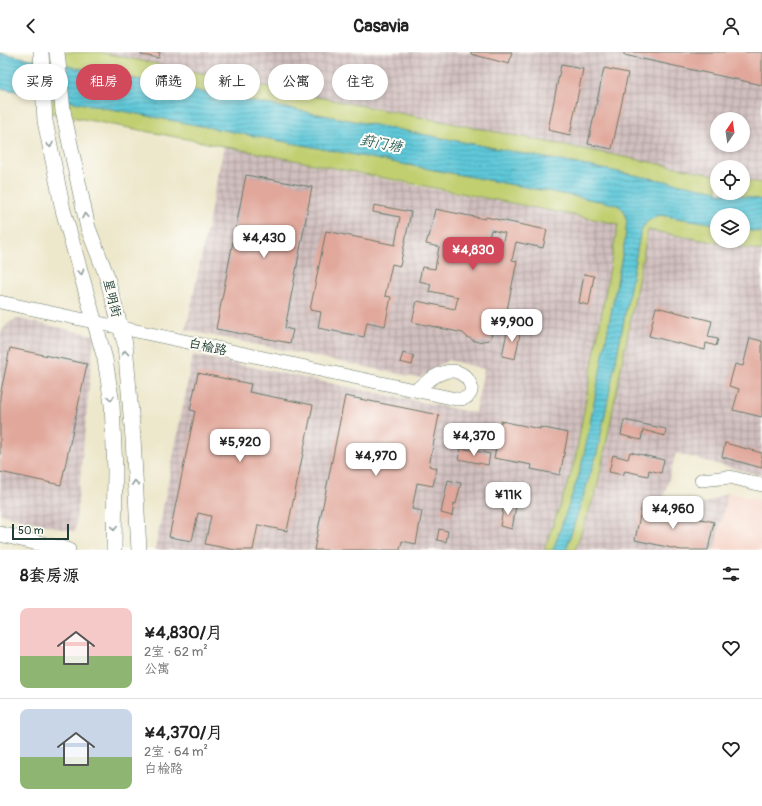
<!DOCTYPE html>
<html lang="zh">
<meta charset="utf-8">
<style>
:root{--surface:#fff;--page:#f6f6f6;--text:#222;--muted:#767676;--line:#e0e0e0;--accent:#d1495b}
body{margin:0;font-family:Pangolin,"LXGW WenKai TC",sans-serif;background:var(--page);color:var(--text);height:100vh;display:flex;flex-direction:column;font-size:15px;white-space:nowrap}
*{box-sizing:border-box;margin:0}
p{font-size:13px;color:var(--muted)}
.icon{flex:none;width:22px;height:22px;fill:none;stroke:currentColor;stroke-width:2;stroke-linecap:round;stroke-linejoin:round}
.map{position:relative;height:498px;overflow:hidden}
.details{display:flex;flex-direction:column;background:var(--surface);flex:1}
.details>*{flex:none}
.banner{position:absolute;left:12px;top:12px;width:400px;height:36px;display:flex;gap:8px}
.needle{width:26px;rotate:13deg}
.buttons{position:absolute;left:710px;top:60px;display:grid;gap:8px}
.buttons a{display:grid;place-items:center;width:40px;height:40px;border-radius:50%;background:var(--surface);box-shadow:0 2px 6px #0003;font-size:20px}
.scale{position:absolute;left:12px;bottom:10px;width:57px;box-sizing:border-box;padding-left:4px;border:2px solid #1f3d34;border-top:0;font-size:11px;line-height:14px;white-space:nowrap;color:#1f3d34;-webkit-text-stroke:3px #fdfcf7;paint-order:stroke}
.price{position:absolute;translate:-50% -34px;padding:0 9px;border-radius:8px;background:#fff;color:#222;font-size:13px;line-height:26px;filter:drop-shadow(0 1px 2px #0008)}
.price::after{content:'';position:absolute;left:50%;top:24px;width:12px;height:9px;margin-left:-6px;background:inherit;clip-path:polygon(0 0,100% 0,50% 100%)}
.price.selected{background:var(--accent);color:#fff}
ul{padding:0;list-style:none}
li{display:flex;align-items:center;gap:12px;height:100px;padding:0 20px}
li+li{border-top:1px solid var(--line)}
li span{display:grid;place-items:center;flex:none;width:112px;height:80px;border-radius:8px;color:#555}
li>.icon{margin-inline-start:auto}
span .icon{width:48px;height:48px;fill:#fffc;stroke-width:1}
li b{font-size:17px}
h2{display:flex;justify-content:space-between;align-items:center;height:48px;padding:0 20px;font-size:17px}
.chip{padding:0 14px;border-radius:18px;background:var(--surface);box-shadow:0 2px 6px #0003;font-size:14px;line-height:36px}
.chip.selected{background:var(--accent);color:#fff}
header{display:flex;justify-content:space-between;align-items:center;height:52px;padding:0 20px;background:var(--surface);font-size:18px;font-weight:700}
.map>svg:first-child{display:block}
.built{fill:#f6d1c5}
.industrial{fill:url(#industrial-grid);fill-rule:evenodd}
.green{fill:#c1cf71;stroke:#708652}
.water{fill:url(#water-rules);stroke:#3e8286}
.building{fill:#e1a79b;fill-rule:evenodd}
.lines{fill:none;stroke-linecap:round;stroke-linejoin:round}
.secondary-casing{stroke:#677869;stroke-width:14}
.primary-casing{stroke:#677869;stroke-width:16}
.secondary{stroke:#fff;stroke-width:13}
.primary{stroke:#fff;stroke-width:15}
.primary-bridge-casing{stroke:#677869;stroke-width:16;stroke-linecap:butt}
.primary-bridge{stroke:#fff;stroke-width:15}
.oneway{stroke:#8f9e9a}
.labels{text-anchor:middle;stroke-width:4;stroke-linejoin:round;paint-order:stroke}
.street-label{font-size:13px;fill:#1f3d34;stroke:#fdfcf7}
.water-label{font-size:14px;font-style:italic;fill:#2f605d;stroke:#fdfcf7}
</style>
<header><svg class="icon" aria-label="back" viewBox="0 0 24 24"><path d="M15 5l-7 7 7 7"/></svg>Casavia<svg class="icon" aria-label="person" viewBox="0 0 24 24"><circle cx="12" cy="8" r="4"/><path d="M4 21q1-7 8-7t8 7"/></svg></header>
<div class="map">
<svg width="762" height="498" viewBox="0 0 762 498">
<defs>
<pattern id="industrial-grid" width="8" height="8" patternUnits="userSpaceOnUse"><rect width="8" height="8" fill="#d1bfbf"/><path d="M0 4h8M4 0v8" fill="none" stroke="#a99c9c"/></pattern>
<pattern id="water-rules" width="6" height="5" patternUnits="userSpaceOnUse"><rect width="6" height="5" fill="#5ec8d9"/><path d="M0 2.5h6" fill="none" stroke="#4da4b1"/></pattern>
</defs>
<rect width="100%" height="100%" fill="#fdfcf7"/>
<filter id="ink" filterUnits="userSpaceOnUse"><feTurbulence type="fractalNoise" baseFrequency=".025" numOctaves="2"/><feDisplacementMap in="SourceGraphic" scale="8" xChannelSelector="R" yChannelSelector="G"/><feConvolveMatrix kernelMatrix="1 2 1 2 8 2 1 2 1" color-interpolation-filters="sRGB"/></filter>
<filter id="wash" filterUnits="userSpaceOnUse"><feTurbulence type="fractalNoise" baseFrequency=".012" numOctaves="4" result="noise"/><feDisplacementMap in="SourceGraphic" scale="16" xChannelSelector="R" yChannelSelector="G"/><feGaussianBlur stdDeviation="0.9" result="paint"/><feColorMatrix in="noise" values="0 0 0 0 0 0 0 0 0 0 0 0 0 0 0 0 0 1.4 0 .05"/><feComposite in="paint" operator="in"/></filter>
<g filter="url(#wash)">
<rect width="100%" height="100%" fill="#ede7cb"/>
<path class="built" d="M 728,440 L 762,449 L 762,498 L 714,498 Z"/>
<g class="industrial">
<path d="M 99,0 L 762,0 L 762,131 L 743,128 L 743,115 L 717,115 L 717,123 L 322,46 ZM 717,67 L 743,67 L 743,93 L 717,93 Z"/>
<path d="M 224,94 L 417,134 L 619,172 L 575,407 L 569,428 L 544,498 L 155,498 L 193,303 L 475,361 L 484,317 L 448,308 L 419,326 L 186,278 Z"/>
<path d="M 648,177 L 762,199 L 762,424 L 676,401 L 664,444 L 700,454 L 728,440 L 714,498 L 575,498 L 597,436 L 608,383 Z"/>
<path d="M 19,267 L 94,283 L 75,480 L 0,462 L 0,282 L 7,272 L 14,268 Z"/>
</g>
<g class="green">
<path d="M 60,0 L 99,0 L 322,46 L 717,123 L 717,139 L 58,12 Z"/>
<path d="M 48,45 L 615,152 C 631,158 626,174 625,188 L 585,398 L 579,423 L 553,498 L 544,498 L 569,428 L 575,407 L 618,172 C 427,135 237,96 46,60 Z"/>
<path d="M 743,128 L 762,131 L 762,148 L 727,141 L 743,141 Z"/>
<path d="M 659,163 L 717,172 L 717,189 L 743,189 L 743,177 L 762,181 L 762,199 L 648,178 L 608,383 L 597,436 L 575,498 L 566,498 L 597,401 L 623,273 L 640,182 C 643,172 649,166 659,163 Z"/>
</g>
<path class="water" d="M 0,1 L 717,139 L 717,141 L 727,141 L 762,148 L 762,181 L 743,177 L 743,163 L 717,163 L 717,172 L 659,163 L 648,169 L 643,175 L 640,182 L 623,273 L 597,401 L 566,498 L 553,498 L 579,423 L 585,398 L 625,188 C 626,174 631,158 615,152 L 0,36 Z"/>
<g id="blocks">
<g class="building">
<path d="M 142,0 L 160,0 L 159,6 L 141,3 Z"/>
<path d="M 471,0 L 512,0 L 509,12 L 471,2 Z"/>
<path d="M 624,0 L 762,0 L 762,33 L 624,3 Z"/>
<path d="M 561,13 L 583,17 L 570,83 L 548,78 Z"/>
<path d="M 604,16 L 628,21 L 612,97 L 588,92 Z"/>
<path d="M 246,123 L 312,135 L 285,276 L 293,278 L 290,291 L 216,277 Z"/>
<path d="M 374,153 L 411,160 L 400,214 L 392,212 L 385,244 L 391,245 L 385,274 L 367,270 L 364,285 L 318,276 L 321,260 L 310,258 L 326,179 L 395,193 L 400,165 L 373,160 Z"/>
<path d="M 435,157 L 485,167 L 486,165 L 547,178 L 543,196 L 516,190 L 512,208 L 517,209 L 505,268 L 495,266 L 491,286 L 489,288 L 477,290 L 467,285 L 463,281 L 412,270 L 417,249 L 455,257 L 458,245 L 429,239 L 431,232 L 419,229 L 422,215 L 435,217 L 439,195 L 426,192 L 428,185 L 429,185 ZM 491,178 L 505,181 L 501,197 L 487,194 Z"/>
<path d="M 584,222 L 594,224 L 589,253 L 579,251 Z"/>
<path d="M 656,255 L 712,269 L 708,285 L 718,287 L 716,294 L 706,291 L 705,298 L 649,284 Z"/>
<path d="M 508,275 L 521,277 L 515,307 L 502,304 Z"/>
<path d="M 750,286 L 762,289 L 762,365 L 733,358 L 739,337 L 729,334 L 735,312 L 743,314 Z"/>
<path d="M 10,296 L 87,312 L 61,433 L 0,420 L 0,344 Z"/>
<path d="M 403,301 L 414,304 L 412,313 L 400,310 Z"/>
<path d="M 198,321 L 251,332 L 249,340 L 313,353 L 287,479 L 258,473 L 253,498 L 235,498 L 205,492 L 211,464 L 198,461 L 192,489 L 169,485 L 195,359 L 190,358 Z"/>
<path d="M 345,344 L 439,363 L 429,414 L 437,416 L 433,434 L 417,431 L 412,457 L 422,459 L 416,492 L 402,489 L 400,498 L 314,498 Z"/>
<path d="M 624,368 L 666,377 L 665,384 L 643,378 L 641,388 L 621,383 Z"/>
<path d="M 501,369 L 540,377 L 540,375 L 568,381 L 560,423 L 531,417 L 532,413 L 494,406 Z"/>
<path d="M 725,391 L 762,401 L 762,416 L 722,405 Z"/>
<path d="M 461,396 L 490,402 L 488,413 L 458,407 Z"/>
<path d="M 630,400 L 664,408 L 661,421 L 649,418 L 648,424 L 625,419 L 623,423 L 609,420 L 613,403 L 628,407 Z"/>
<path d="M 448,428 L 461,431 L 456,452 L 454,451 L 452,464 L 441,461 Z"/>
<path d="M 504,452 L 516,454 L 512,477 L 500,474 Z"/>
<path d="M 642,453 L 714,470 L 708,498 L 681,498 L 635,488 Z"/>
<path d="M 439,477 L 448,479 L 446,490 L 437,488 Z"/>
</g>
</g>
</g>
<g filter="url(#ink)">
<use href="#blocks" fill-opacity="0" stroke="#677869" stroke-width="1"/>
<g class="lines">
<defs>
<g id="secondary">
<path d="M 0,250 L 456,347 C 485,349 468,310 442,321 C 433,324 424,332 415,338"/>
<path d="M 701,428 L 730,425 L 762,433"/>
</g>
<g id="primary">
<path d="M 41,0 L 45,69 L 63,158 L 105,307 L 112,352 L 115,418 L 114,498"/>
<path d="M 63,59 L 88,176 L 106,222 L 125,292 L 133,386 L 139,498"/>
<path d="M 0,482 L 68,498"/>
</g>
</defs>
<use href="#secondary" class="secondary-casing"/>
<use href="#primary" class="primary-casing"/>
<use href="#secondary" class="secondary"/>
<use href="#primary" class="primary"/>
<defs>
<path id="primary-bridge" d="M 57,0 L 63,59"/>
</defs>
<use href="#primary-bridge" class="primary-bridge-casing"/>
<use href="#primary-bridge" class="primary-bridge"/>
</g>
<defs><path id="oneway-chevron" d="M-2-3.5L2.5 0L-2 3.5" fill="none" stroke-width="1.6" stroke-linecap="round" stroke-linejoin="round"/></defs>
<g class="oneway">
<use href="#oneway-chevron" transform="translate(50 93) rotate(79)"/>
<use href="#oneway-chevron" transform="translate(85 164) rotate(-102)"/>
<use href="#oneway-chevron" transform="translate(81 220) rotate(74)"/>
<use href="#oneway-chevron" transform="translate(125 301) rotate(-95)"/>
<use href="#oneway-chevron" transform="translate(111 346) rotate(82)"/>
<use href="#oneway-chevron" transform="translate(135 431) rotate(-93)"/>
<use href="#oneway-chevron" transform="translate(114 476) rotate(91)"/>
</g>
</g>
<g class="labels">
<g class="street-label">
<text transform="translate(113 246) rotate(76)" y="5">星明街</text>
<text transform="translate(208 294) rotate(12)" y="5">白榆路</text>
</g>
<g class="water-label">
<text transform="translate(381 91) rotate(11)" y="5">葑门塘</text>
</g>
</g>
</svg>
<div class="buttons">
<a><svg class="needle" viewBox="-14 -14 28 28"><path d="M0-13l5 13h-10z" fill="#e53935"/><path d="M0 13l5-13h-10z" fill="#767676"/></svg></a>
<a><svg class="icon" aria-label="locate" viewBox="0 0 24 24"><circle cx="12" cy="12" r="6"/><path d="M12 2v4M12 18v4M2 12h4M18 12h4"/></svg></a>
<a><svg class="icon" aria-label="layers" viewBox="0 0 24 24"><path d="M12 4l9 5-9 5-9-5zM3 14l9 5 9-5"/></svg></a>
</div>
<div class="scale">50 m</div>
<b class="price" style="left:264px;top:207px">¥4,430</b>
<b class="price selected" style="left:473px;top:219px">¥4,830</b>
<b class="price" style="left:512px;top:291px">¥9,900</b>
<b class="price" style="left:474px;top:405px">¥4,370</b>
<b class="price" style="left:240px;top:411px">¥5,920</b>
<b class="price" style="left:376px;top:425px">¥4,970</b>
<b class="price" style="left:508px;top:464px">¥11K</b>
<b class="price" style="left:673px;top:478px">¥4,960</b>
<div class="banner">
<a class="chip">买房</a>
<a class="chip selected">租房</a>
<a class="chip">筛选</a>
<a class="chip">新上</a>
<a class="chip">公寓</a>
<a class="chip">住宅</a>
</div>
</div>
<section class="details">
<h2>8套房源<svg class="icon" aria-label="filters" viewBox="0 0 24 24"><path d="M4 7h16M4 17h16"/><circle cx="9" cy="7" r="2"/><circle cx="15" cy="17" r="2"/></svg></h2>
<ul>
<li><span style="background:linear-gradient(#f6c9c9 60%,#8fb573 0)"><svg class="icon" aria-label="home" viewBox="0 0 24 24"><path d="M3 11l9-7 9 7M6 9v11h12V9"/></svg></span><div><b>¥4,830/月</b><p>2室 · 62 m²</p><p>公寓</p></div><svg class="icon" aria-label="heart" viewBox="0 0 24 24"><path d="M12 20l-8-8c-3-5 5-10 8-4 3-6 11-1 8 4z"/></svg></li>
<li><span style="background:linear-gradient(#c9d6e8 60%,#8fb573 0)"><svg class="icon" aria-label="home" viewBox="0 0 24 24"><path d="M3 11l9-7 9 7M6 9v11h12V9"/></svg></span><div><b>¥4,370/月</b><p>2室 · 64 m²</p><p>白榆路</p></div><svg class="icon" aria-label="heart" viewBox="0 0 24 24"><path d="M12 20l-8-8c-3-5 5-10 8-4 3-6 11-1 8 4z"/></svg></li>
</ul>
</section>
